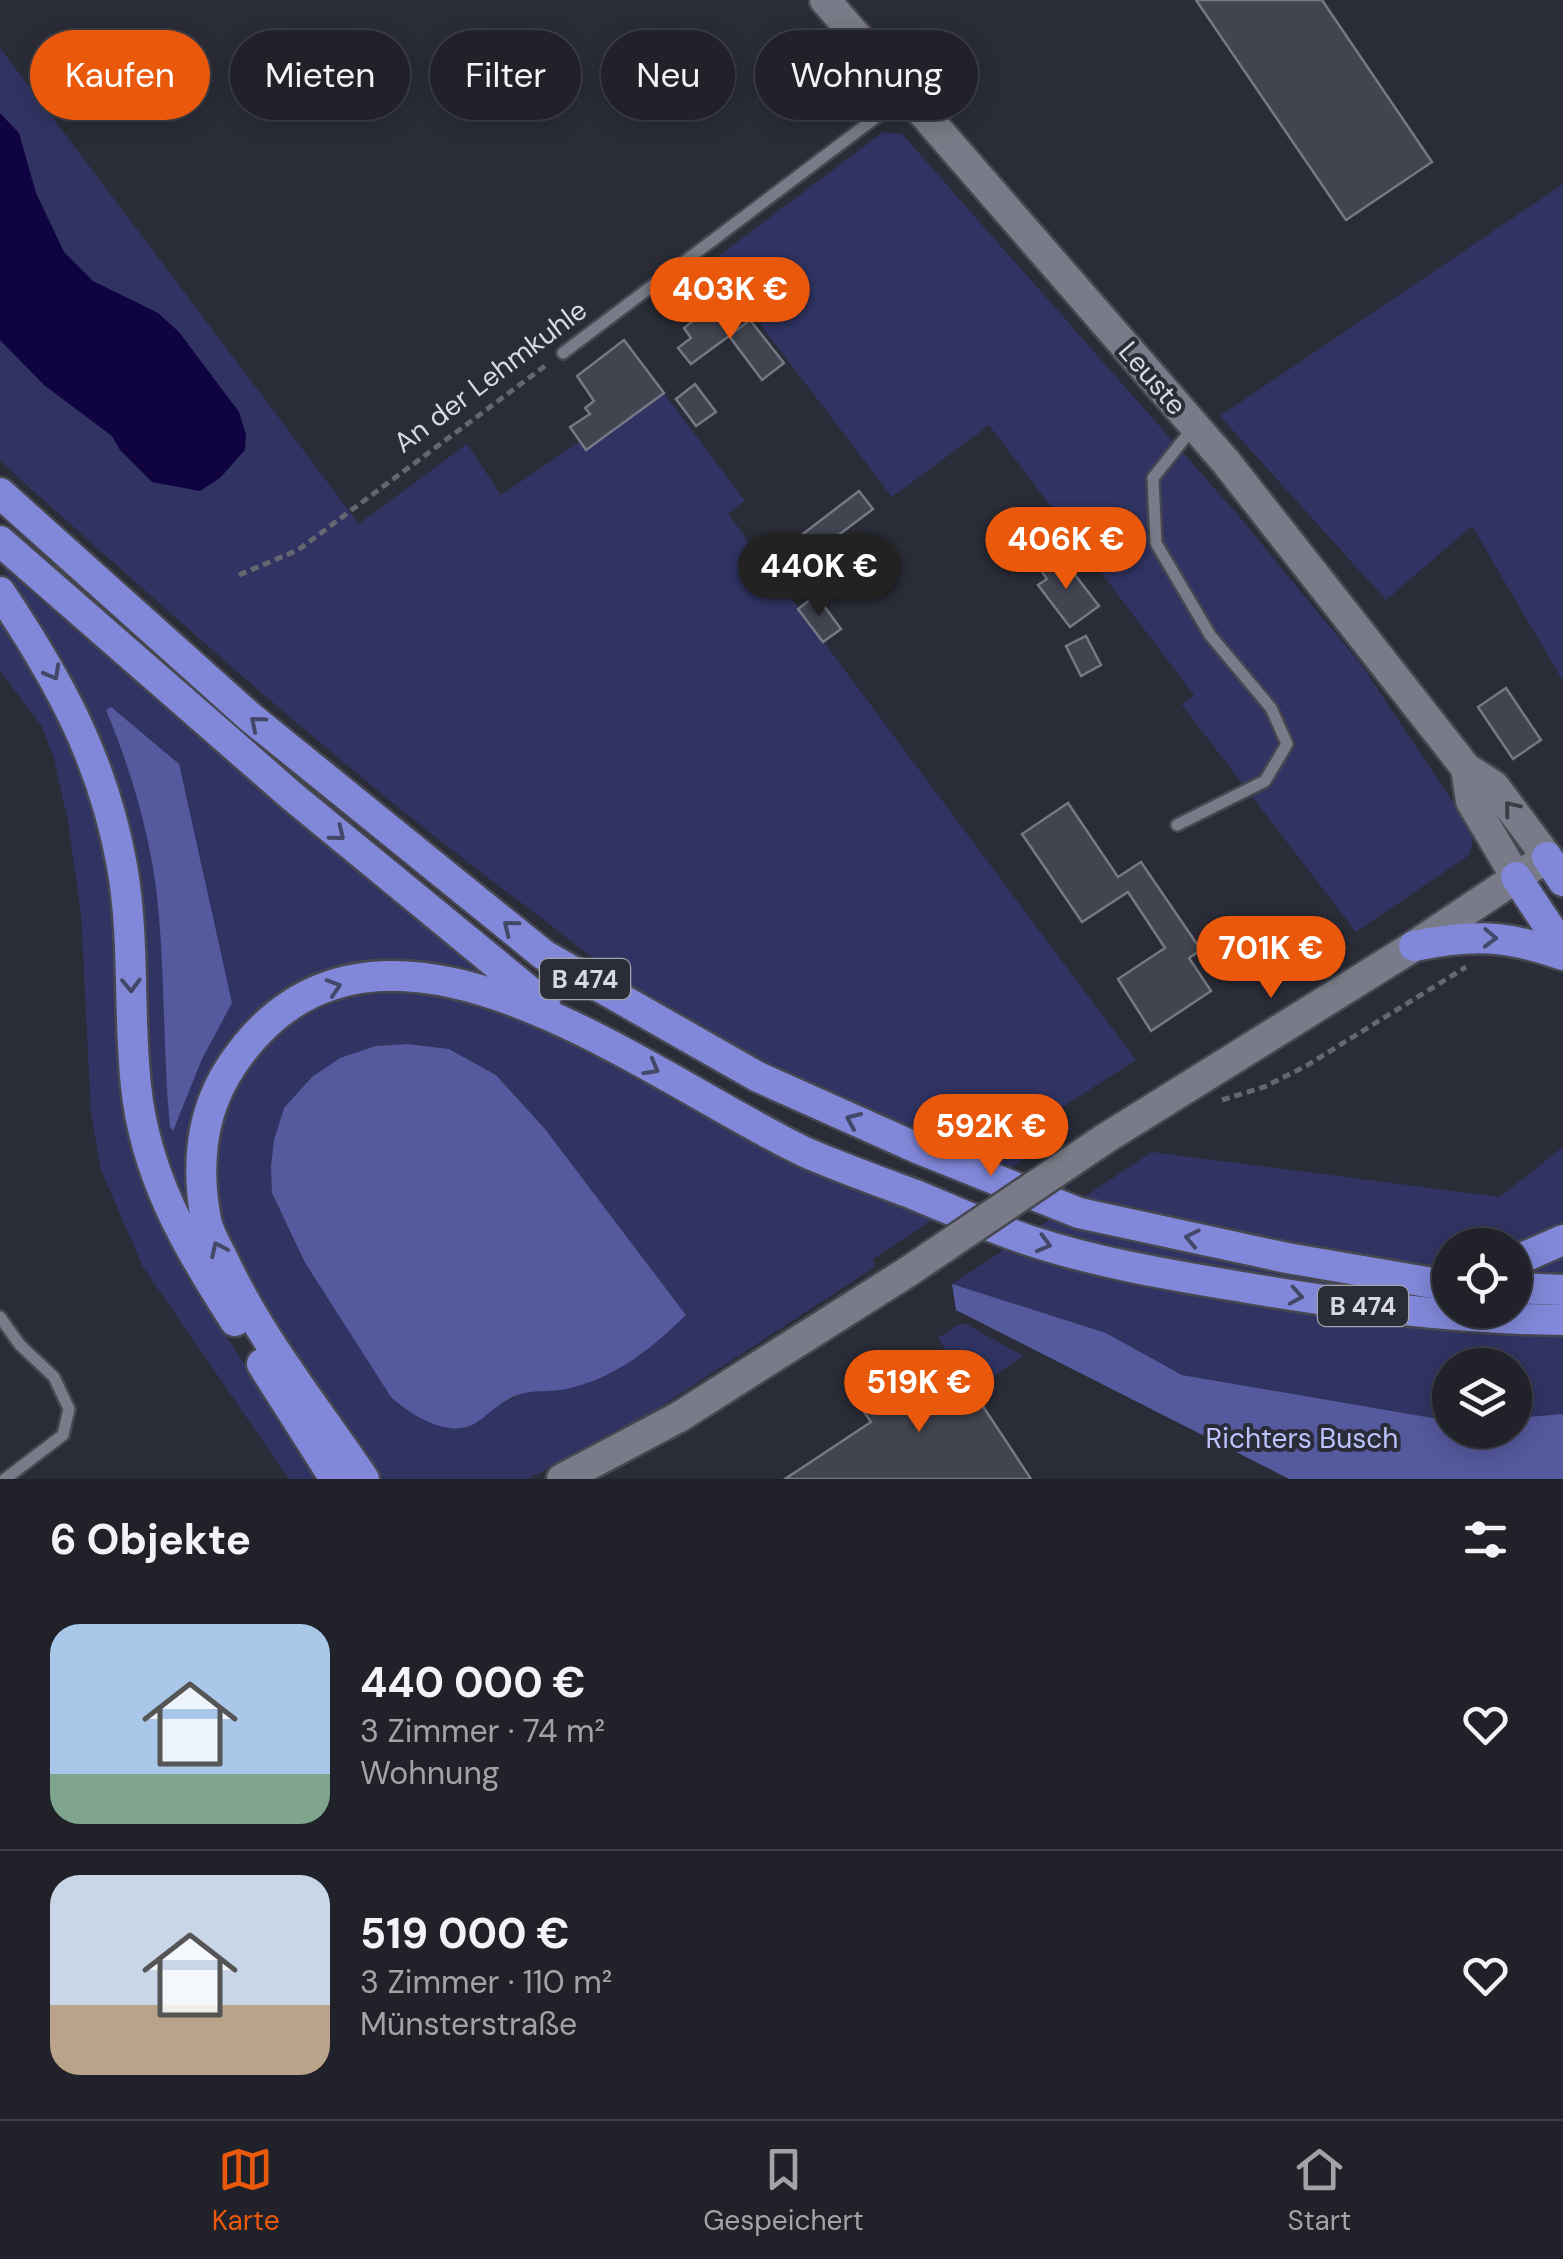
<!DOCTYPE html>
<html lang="de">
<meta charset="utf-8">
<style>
:root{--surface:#202129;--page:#282931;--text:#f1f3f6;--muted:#a2a3a8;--line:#3d3e46;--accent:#ea580c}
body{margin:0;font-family:"DM Sans",sans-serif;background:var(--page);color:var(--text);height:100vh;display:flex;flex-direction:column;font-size:38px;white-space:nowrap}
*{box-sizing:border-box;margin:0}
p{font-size:32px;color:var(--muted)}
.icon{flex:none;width:55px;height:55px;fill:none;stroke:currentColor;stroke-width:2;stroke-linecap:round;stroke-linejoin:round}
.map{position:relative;height:1479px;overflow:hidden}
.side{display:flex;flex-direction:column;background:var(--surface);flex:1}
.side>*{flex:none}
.top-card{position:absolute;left:30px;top:30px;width:1000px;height:90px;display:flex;gap:20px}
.buttons{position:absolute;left:1432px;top:1228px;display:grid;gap:20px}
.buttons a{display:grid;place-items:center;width:100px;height:100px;border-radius:50%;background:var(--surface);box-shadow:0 5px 25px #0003,0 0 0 2px var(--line);font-size:50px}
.price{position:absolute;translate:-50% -85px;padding:0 22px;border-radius:35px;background:var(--accent);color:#fff;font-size:32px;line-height:65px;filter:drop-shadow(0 2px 5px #0008)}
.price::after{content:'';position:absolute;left:50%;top:60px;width:30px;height:22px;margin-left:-15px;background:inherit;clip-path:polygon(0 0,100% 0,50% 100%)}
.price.selected{background:#222;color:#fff}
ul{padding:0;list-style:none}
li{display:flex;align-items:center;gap:30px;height:250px;padding:0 50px}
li+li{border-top:2px solid var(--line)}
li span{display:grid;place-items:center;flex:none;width:280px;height:200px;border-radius:30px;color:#555}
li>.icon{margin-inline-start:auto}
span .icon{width:120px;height:120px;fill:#fffc;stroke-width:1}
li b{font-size:42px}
h2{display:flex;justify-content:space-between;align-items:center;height:120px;padding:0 50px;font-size:42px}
.pill{padding:0 35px;border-radius:45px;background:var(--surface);box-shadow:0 5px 25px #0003,0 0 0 2px var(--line);font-size:35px;line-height:90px}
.pill.selected{background:var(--accent);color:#fff}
.menu{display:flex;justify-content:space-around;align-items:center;height:140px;border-top:2px solid var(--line);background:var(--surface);font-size:28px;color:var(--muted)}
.menu a{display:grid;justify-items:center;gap:5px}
.menu .selected{color:var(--accent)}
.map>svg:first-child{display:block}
.green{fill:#313463;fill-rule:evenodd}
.forest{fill:#55599d}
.water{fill:#0f0341}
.building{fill:#424450;stroke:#767885;stroke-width:2.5}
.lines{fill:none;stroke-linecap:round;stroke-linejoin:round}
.lane-casing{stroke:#464750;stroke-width:16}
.secondary-casing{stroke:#464750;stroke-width:35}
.highway-casing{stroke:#464750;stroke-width:35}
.path{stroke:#656670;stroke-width:5;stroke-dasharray:8 5;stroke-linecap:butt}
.lane{stroke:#797b88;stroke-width:11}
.secondary{stroke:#797b88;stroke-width:30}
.highway{stroke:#8188d9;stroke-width:30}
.secondary-bridge-casing{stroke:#464750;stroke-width:35;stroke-linecap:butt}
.secondary-bridge{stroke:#797b88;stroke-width:30}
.oneway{stroke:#444868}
.oneway2{stroke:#3a3c47}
.labels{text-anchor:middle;stroke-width:8;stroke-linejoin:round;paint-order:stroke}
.shield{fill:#2a2c37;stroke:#a3a4ad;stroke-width:2.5}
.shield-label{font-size:25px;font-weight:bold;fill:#d7d8e0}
.street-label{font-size:28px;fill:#d7d8e0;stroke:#2a2c37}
.park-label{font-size:28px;fill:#bbc2fc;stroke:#2a2c37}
</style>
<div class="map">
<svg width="1563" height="1479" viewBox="0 0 1563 1479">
<rect width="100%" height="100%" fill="#2a2c37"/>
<g class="green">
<path d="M 0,48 L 359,524 L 467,444 L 501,495 L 580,441 L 586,449 L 664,393 L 745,501 L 728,514 L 1136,1060 L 1033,1126 L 1072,1128 L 1009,1169 C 894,1128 778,1076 673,1014 C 622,983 575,943 527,907 C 352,778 192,632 30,488 L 0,460 Z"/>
<path d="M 883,132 L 902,134 L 1236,513 L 1360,663 L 1469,826 L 1473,840 L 1469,855 L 1356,932 L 1182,705 L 1194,695 L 989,425 L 892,497 L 712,261 Z"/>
<path d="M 1563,184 L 1563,681 L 1472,526 L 1386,600 L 1220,416 Z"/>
<path d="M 2,566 L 289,815 L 493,978 L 417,966 L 242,1034 L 193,1230 L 157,1132 L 108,760 L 64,666 Z"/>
<path d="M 0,614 L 50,693 L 100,819 L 166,1233 C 209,1314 270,1407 327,1479 L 289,1479 L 143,1267 L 101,1170 L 91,1114 L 81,914 L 68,821 L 54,759 L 41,725 L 0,671 Z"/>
<path d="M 433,990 L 550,1028 L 724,1127 L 786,1158 L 932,1220 L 873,1259 L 875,1267 L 660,1407 L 528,1479 L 374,1479 L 352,1446 L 341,1419 L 301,1361 L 238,1259 L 219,1211 L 215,1189 L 217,1132 L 240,1075 L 296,1018 L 360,992 ZM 408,1044 L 449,1049 L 496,1075 L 545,1129 L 686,1315 L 606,1375 L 573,1388 L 523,1393 L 493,1408 L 304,1262 L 272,1193 L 274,1140 L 284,1108 L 376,1046 Z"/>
<path d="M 1563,1147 L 1563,1414 L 1515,1418 L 1515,1365 L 1450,1365 L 1450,1421 L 1182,1375 L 1106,1333 L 952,1284 L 1152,1152 L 1500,1197 ZM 1450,1245 L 1515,1245 L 1515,1310 L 1450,1310 Z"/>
<path d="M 966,1324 L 1023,1356 L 972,1391 L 938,1338 L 958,1325 Z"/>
</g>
<g class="forest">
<path d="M 111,707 L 179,764 L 232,1003 L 202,1059 L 173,1131 L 170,1127 C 162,1045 166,962 155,880 C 146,821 129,765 106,710 Z"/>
<path d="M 408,1044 L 449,1049 L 496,1075 L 545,1129 L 686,1315 C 652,1348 618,1376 571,1388 C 556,1392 540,1390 525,1393 C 508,1396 493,1410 480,1420 C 453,1442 412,1416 391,1397 L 304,1261 L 272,1193 L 271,1167 L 274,1140 L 284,1108 L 312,1077 L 340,1058 L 376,1046 Z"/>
<path d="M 952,1284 L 1106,1333 L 1182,1375 L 1450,1421 L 1450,1430 L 1515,1430 L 1515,1418 L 1563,1414 L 1563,1479 L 1289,1479 L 956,1310 Z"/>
</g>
<path class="water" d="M 0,113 L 19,133 L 36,193 L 64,252 L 93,281 L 158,313 L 179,332 L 239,412 L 246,435 L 245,450 L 220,478 L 200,491 L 152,482 L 120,450 L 112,436 L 44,385 L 0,340 Z"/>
<g class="building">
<path d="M 1196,0 L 1322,0 L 1432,162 L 1346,220 Z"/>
<path d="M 713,306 L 733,333 L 750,320 L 784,363 L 762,380 L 729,336 L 691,364 L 678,348 L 691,338 L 684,328 Z"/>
<path d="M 624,340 L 664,393 L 586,450 L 570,427 L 590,414 L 585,408 L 594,401 L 577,376 Z"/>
<path d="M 695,384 L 716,412 L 696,426 L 676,399 Z"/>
<path d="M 859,491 L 873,509 L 804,561 L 791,543 Z"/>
<path d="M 1059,554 L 1099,606 L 1070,627 L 1038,585 L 1047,579 L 1040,569 Z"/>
<path d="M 816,595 L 841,629 L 823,642 L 798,609 Z"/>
<path d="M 1086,636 L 1101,665 L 1081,676 L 1066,646 Z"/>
<path d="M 1506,688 L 1541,740 L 1513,759 L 1478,707 Z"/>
<path d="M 1068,803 L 1118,877 L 1141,862 L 1201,950 L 1189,958 L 1211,991 L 1151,1031 L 1118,979 L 1165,948 L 1128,892 L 1082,922 L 1022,834 Z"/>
<path d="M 900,1362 L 919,1392 L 957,1367 L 1031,1479 L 785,1479 L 871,1422 L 852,1394 Z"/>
</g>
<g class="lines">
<defs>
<g id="lane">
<path d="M 563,353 L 907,94"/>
<path d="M 1177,825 L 1265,781 L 1287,744 L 1271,708 L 1210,635 L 1156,543 L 1153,478 L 1192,429"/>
<path d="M 0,1317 L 20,1345 L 54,1377 L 69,1409 L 63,1435 L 5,1479"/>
</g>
<g id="secondary">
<path d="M 825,0 L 1226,462 L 1466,768 L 1494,786 L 1547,857"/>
<path d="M 1466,768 L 1471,801 L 1516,877"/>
<path d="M 1106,1138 L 1414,946 L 1538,863"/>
<path d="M 562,1479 L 679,1417 L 909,1271"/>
</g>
<g id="highway">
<path d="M 0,493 L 250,717 L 544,955 L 758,1077 L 917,1148 L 1079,1213 L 1287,1258 L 1450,1286"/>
<path d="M 0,541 L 293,797 L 545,1004"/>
<path d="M 0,592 C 59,680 103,760 122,866 C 135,939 128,1013 136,1086 C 145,1175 187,1247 235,1321"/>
<path d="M 1547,857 L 1563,881"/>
<path d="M 1516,877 L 1563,948"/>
<path d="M 1414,946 C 1474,934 1506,935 1563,955"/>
<path d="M 1515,1261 L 1563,1240"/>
<path d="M 1515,1288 L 1563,1290"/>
<path d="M 262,1364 L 335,1479"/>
<path d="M 364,1479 C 317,1409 261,1340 225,1263 C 219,1250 209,1235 206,1220 C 196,1166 201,1111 232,1065 C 375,851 650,1080 807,1153 C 842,1168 878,1181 913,1194 C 952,1210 989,1227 1028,1240 C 1097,1263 1171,1275 1242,1287 C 1348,1305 1455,1319 1563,1320"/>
</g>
</defs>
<use href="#lane" class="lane-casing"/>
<use href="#secondary" class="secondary-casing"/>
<use href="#highway" class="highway-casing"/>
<g class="path">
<path d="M 239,575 L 298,550 L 549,363"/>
<path d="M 1222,1100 L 1264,1087 L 1306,1066 L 1466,967"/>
</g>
<use href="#lane" class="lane"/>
<use href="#secondary" class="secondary"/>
<use href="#highway" class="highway"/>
<defs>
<path id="secondary-bridge" d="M 909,1271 L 1106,1138"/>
</defs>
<use href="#secondary-bridge" class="secondary-bridge-casing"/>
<use href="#secondary-bridge" class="secondary-bridge"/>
</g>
<defs><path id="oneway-chevron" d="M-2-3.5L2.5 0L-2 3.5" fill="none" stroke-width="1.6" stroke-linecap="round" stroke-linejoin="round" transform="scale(2.5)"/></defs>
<g class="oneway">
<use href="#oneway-chevron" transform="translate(53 673) rotate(61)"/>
<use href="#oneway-chevron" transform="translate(257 723) rotate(-140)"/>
<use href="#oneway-chevron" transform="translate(338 834) rotate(39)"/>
<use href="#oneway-chevron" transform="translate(510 927) rotate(-141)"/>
<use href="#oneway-chevron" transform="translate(1490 938) rotate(2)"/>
<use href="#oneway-chevron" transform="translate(131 985) rotate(88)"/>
<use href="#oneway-chevron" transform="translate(334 987) rotate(-18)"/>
<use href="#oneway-chevron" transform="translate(652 1068) rotate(29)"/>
<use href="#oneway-chevron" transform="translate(853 1120) rotate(-156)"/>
<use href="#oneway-chevron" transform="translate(1192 1238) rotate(-168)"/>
<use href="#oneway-chevron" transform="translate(1044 1244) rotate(15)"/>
<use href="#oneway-chevron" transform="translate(218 1249) rotate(-115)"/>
<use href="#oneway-chevron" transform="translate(1296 1296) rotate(10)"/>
</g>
<use class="oneway2" href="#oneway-chevron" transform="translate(1511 808) rotate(-129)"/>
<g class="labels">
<g class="shield">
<rect x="540" y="959" width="90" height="40" rx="8"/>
<rect x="1318" y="1286" width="90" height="40" rx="8"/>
</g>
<g class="shield-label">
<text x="585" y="988">B 474</text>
<text x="1363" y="1315">B 474</text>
</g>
<g class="street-label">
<text transform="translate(490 376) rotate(-37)" y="10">An der Lehmkuhle</text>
<text transform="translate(1153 378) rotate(49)" y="10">Leuste</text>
</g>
<g class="park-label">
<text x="1302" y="1448">Richters Busch</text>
</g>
</g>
</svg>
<div class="buttons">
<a><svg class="icon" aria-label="locate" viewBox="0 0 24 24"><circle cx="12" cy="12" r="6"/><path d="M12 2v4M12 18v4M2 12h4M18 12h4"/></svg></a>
<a><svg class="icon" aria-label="layers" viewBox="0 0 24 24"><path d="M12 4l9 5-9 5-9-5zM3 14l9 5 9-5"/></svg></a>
</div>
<b class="price" style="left:730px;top:342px">403K €</b>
<b class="price" style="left:1066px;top:592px">406K €</b>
<b class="price selected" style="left:819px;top:619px">440K €</b>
<b class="price" style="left:1271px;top:1001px">701K €</b>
<b class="price" style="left:991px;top:1179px">592K €</b>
<b class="price" style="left:919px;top:1435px">519K €</b>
<div class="top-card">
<a class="pill selected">Kaufen</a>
<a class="pill">Mieten</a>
<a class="pill">Filter</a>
<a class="pill">Neu</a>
<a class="pill">Wohnung</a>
</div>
</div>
<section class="side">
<h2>6 Objekte<svg class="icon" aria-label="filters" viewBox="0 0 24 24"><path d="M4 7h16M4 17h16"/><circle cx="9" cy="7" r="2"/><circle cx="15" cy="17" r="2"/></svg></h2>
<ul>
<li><span style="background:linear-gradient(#a9c7e8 75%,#7fa58c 0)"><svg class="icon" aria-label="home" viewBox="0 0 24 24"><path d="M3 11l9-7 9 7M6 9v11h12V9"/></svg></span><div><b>440 000 €</b><p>3 Zimmer · 74 m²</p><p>Wohnung</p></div><svg class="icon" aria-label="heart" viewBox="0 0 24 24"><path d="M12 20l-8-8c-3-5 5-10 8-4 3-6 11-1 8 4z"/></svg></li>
<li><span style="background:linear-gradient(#c9d6e8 65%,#b9a48a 0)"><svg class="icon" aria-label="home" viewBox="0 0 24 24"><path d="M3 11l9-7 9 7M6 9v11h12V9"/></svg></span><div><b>519 000 €</b><p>3 Zimmer · 110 m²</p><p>Münsterstraße</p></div><svg class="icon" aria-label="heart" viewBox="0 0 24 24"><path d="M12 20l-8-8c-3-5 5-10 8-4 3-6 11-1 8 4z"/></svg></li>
</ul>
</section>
<nav class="menu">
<a class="selected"><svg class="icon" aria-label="map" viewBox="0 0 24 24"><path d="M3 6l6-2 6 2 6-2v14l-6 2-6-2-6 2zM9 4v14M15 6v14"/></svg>Karte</a>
<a><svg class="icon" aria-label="saved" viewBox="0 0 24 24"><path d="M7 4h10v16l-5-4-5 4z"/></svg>Gespeichert</a>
<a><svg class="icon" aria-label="home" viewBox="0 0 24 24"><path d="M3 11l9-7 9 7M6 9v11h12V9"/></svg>Start</a>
</nav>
